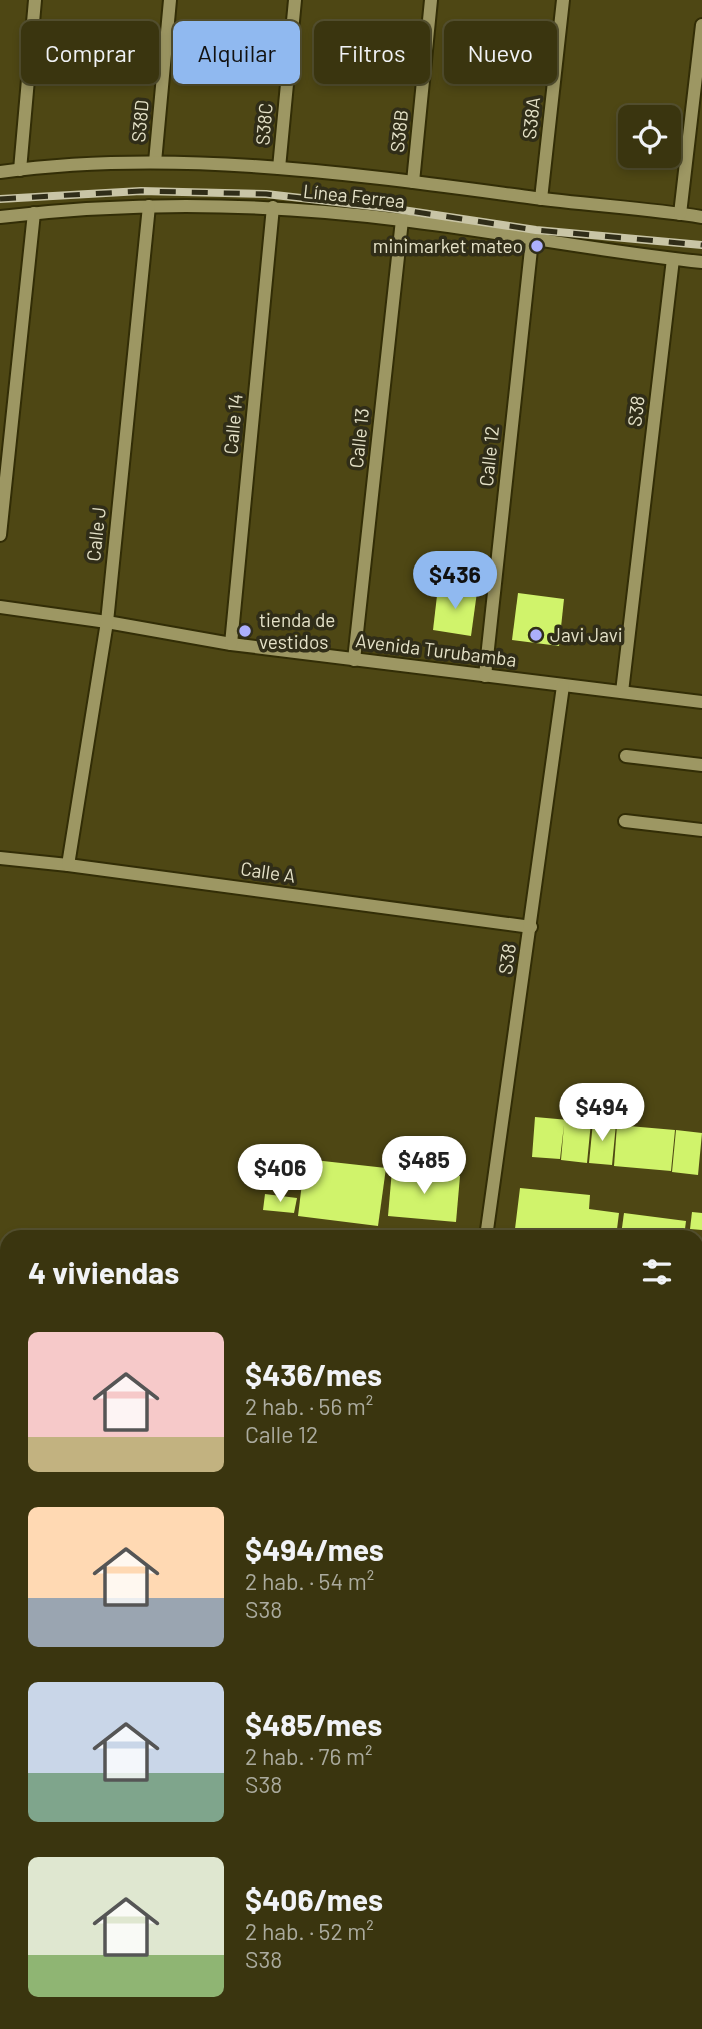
<!DOCTYPE html>
<html lang="es">
<meta charset="utf-8">
<style>
:root{--surface:#3a350f;--page:#413d18;--text:#f1f3f6;--muted:#abab9e;--line:#54502f;--accent:#90b9f0}
body{margin:0;font-family:Barlow,sans-serif;background:var(--page);color:var(--text);height:100vh;display:flex;flex-direction:column;font-size:26px;white-space:nowrap}
*{box-sizing:border-box;margin:0}
p{font-size:23px;color:var(--muted)}
.icon{flex:none;width:38px;height:38px;fill:none;stroke:currentColor;stroke-width:2;stroke-linecap:round;stroke-linejoin:round}
.map{position:relative;flex:1;overflow:hidden}
.side{position:absolute;left:0px;top:1230px;width:704px;height:800px;display:flex;flex-direction:column;background:var(--surface);border-radius:21px 21px 0 0;box-shadow:0 4px 10px #0003,0 0 0 2px var(--line)}
.side>*{flex:none}
.hud{position:absolute;left:21px;top:21px;width:662px;height:63px;display:flex;gap:14px}
.tools{position:absolute;left:618px;top:105px;display:grid;gap:14px}
.tools a{display:grid;place-items:center;width:63px;height:63px;border-radius:10px;background:var(--surface);box-shadow:0 4px 10px #0003,0 0 0 2px var(--line);font-size:35px}
.price{position:absolute;translate:-50% -60px;padding:0 16px;border-radius:24px;background:#fff;color:#222;font-size:23px;line-height:46px;filter:drop-shadow(0 2px 4px #0008)}
.price::after{content:'';position:absolute;left:50%;top:42px;width:21px;height:16px;margin-left:-10px;background:inherit;clip-path:polygon(0 0,100% 0,50% 100%)}
.price.on{background:var(--accent);color:#111}
ul{padding:0;list-style:none}
li{display:flex;align-items:center;gap:21px;height:175px;padding:0 28px}
li span{display:grid;place-items:center;flex:none;width:196px;height:140px;border-radius:10px;color:#555}
li>.icon{margin-inline-start:auto}
span .icon{width:84px;height:84px;fill:#fffc;stroke-width:1}
li b{font-size:30px}
h2{display:flex;justify-content:space-between;align-items:center;height:84px;padding:0 28px;font-size:30px}
.pill{padding:0 24px;border-radius:10px;background:var(--surface);box-shadow:0 4px 10px #0003,0 0 0 2px var(--line);font-size:24px;line-height:63px}
.pill.on{background:var(--accent);color:#111}
.map>svg:first-child{display:block}
.forest{fill:#348863}
.lines{fill:none;stroke-linecap:round;stroke-linejoin:round}
.stream{stroke:#564ebb;stroke-width:9}
.building{fill:#d0f36b}
.minor-casing{stroke:#322d06;stroke-width:16}
.minor{stroke:#9d9763;stroke-width:12}
.rail-casing{stroke:#c9c5a6;stroke-width:8}
.rail{stroke:#302d18;stroke-width:5;stroke-dasharray:16;stroke-linecap:butt}
.poi-dot{fill:#acaffb;stroke:#302d18;stroke-width:2.5}
.labels{text-anchor:middle;stroke-width:7;stroke-linejoin:round;paint-order:stroke}
.street-label{font-size:19px;fill:#e5e2c8;stroke:#302d18}
.poi-label{font-size:19px;fill:#e5e2c8;stroke:#302d18;text-anchor:start}
</style>
<div class="map">
<svg width="702" height="2029" viewBox="0 0 702 2029">
<rect width="100%" height="100%" fill="#4e4714"/>
<g class="forest">
<path d="M 697,1573 L 702,1573 L 702,1741 L 697,1743 Z"/>
<path d="M 267,2023 L 371,2023 L 370,2029 L 0,2029 L 266,2026 Z"/>
</g>
<g class="lines">
<g class="stream">
<path d="M 696,1668 L 702,1666"/>
<path d="M 309,2029 L 311,2023"/>
<path d="M 667,2029 L 667,2023"/>
</g>
</g>
<g class="building">
<path d="M 438,587 L 477,592 L 471,636 L 433,630 Z"/>
<path d="M 518,593 L 564,599 L 559,646 L 512,640 Z"/>
<path d="M 535,1117 L 591,1122 L 587,1163 L 561,1160 L 564,1125 L 560,1159 L 532,1157 Z"/>
<path d="M 593,1122 L 616,1124 L 612,1165 L 589,1163 Z"/>
<path d="M 617,1125 L 675,1130 L 671,1171 L 614,1166 Z"/>
<path d="M 676,1130 L 702,1133 L 698,1175 L 672,1172 Z"/>
<path d="M 305,1159 L 386,1168 L 378,1226 L 298,1216 Z"/>
<path d="M 392,1170 L 460,1176 L 456,1222 L 388,1216 Z"/>
<path d="M 520,1188 L 590,1195 L 589,1209 L 619,1213 L 616,1237 L 514,1237 Z"/>
<path d="M 265,1194 L 297,1198 L 294,1213 L 263,1210 Z"/>
<path d="M 692,1212 L 702,1213 L 702,1230 L 690,1229 Z"/>
<path d="M 624,1213 L 686,1221 L 684,1237 L 621,1235 Z"/>
<path d="M 696,1239 L 702,1240 L 702,1258 L 696,1257 Z"/>
<rect x="696" y="1305" width="6" height="21"/>
<path d="M 0,1334 L 7,1335 L 7,1402 L 0,1401 Z"/>
<path d="M 0,1422 L 7,1423 L 7,1598 L 0,1597 Z"/>
<path d="M 702,1542 L 702,1559 L 696,1560 L 696,1544 Z"/>
<rect x="0" y="1603" width="7" height="53"/>
<rect x="0" y="1663" width="7" height="68"/>
<path d="M 0,1768 L 7,1768 L 7,1842 L 0,1841 Z"/>
<path d="M 702,1843 L 702,1885 L 699,1885 L 696,1844 Z"/>
<path d="M 0,1844 L 7,1844 L 7,1912 L 0,1911 Z"/>
<path d="M 0,1937 L 7,1938 L 7,2008 L 0,2008 Z"/>
<rect x="163" y="2023" width="42" height="6"/>
<rect x="206" y="2023" width="51" height="6"/>
</g>
<g class="lines">
<defs>
<g id="minor">
<path d="M 155,162 L 170,0"/>
<path d="M 279,168 L 295,0"/>
<path d="M 20,170 L 35,0"/>
<path d="M 0,172 C 176,148 354,174 528,197 C 586,205 644,208 702,217"/>
<path d="M 413,182 L 431,0"/>
<path d="M 541,199 L 563,0"/>
<path d="M 680,214 L 702,25"/>
<path d="M 0,217 C 133,201 269,203 402,220 C 503,232 602,252 702,262"/>
<path d="M 0,535 L 34,213"/>
<path d="M 0,607 L 107,622 L 231,644 L 702,702"/>
<path d="M 231,644 L 273,207"/>
<path d="M 354,660 L 402,220"/>
<path d="M 485,676 L 532,240"/>
<path d="M 622,692 L 673,259"/>
<path d="M 626,756 L 702,765"/>
<path d="M 625,821 L 702,830"/>
<path d="M 0,858 L 68,865 L 531,927"/>
<path d="M 68,865 L 107,622 L 149,206"/>
<path d="M 486,1237 L 563,686"/>
<path d="M 0,1756 L 7,1756"/>
<path d="M 0,1922 L 7,1922"/>
<path d="M 696,2000 L 702,1999"/>
<path d="M 619,2029 L 631,2023"/>
</g>
</defs>
<use href="#minor" class="minor-casing"/>
<use href="#minor" class="minor"/>
<defs>
<path id="rail" d="M 0,199 L 141,191 L 266,194 L 389,208 L 536,230 L 702,245"/>
</defs>
<use href="#rail" class="rail-casing"/>
<use href="#rail" class="rail"/>
</g>
<g class="poi-dot">
<circle cx="537" cy="246" r="7"/>
<circle cx="245" cy="631" r="7"/>
<circle cx="536" cy="635" r="7"/>
</g>
<g class="labels">
<g class="street-label">
<text transform="translate(531 118) rotate(-84)" y="7">S38A</text>
<text transform="translate(140 121) rotate(-85)" y="7">S38D</text>
<text transform="translate(264 124) rotate(-85)" y="7">S38C</text>
<text transform="translate(399 131) rotate(-84)" y="7">S38B</text>
<text transform="translate(354 196) rotate(6)" y="7">Línea Ferrea</text>
<text transform="translate(636 411) rotate(-83)" y="7">S38</text>
<text transform="translate(233 424) rotate(-85)" y="7">Calle 14</text>
<text transform="translate(359 438) rotate(-84)" y="7">Calle 13</text>
<text transform="translate(489 456) rotate(-84)" y="7">Calle 12</text>
<text transform="translate(96 534) rotate(-84)" y="7">Calle J</text>
<text transform="translate(436 650) rotate(7)" y="7">Avenida Turubamba</text>
<text transform="translate(268 872) rotate(8)" y="7">Calle A</text>
<text transform="translate(507 959) rotate(-82)" y="7">S38</text>
</g>
<g class="poi-label">
<text x="523" y="253" text-anchor="end">minimarket mateo</text>
<text x="259" y="627">tienda de<tspan x="259" dy="22">vestidos</tspan></text>
<text x="550" y="642">Javi Javi</text>
</g>
</g>
</svg>
<div class="tools">
<a><svg class="icon" aria-label="locate" viewBox="0 0 24 24"><circle cx="12" cy="12" r="6"/><path d="M12 2v4M12 18v4M2 12h4M18 12h4"/></svg></a>
</div>
<b class="price on" style="left:455px;top:611px">$436</b>
<b class="price" style="left:602px;top:1143px">$494</b>
<b class="price" style="left:424px;top:1196px">$485</b>
<b class="price" style="left:280px;top:1204px">$406</b>
<div class="hud">
<a class="pill">Comprar</a>
<a class="pill on">Alquilar</a>
<a class="pill">Filtros</a>
<a class="pill">Nuevo</a>
</div>
<section class="side">
<h2>4 viviendas<svg class="icon" aria-label="filters" viewBox="0 0 24 24"><path d="M4 7h16M4 17h16"/><circle cx="9" cy="7" r="2"/><circle cx="15" cy="17" r="2"/></svg></h2>
<ul>
<li><span style="background:linear-gradient(#f6c9c9 75%,#c2b280 0)"><svg class="icon" aria-label="home" viewBox="0 0 24 24"><path d="M3 11l9-7 9 7M6 9v11h12V9"/></svg></span><div><b>$436/mes</b><p>2 hab. · 56 m²</p><p>Calle 12</p></div></li>
<li><span style="background:linear-gradient(#ffd9b3 65%,#9aa5b1 0)"><svg class="icon" aria-label="home" viewBox="0 0 24 24"><path d="M3 11l9-7 9 7M6 9v11h12V9"/></svg></span><div><b>$494/mes</b><p>2 hab. · 54 m²</p><p>S38</p></div></li>
<li><span style="background:linear-gradient(#c9d6e8 65%,#7fa58c 0)"><svg class="icon" aria-label="home" viewBox="0 0 24 24"><path d="M3 11l9-7 9 7M6 9v11h12V9"/></svg></span><div><b>$485/mes</b><p>2 hab. · 76 m²</p><p>S38</p></div></li>
<li><span style="background:linear-gradient(#dfe7d0 70%,#8fb573 0)"><svg class="icon" aria-label="home" viewBox="0 0 24 24"><path d="M3 11l9-7 9 7M6 9v11h12V9"/></svg></span><div><b>$406/mes</b><p>2 hab. · 52 m²</p><p>S38</p></div></li>
</ul>
</section>
</div>
